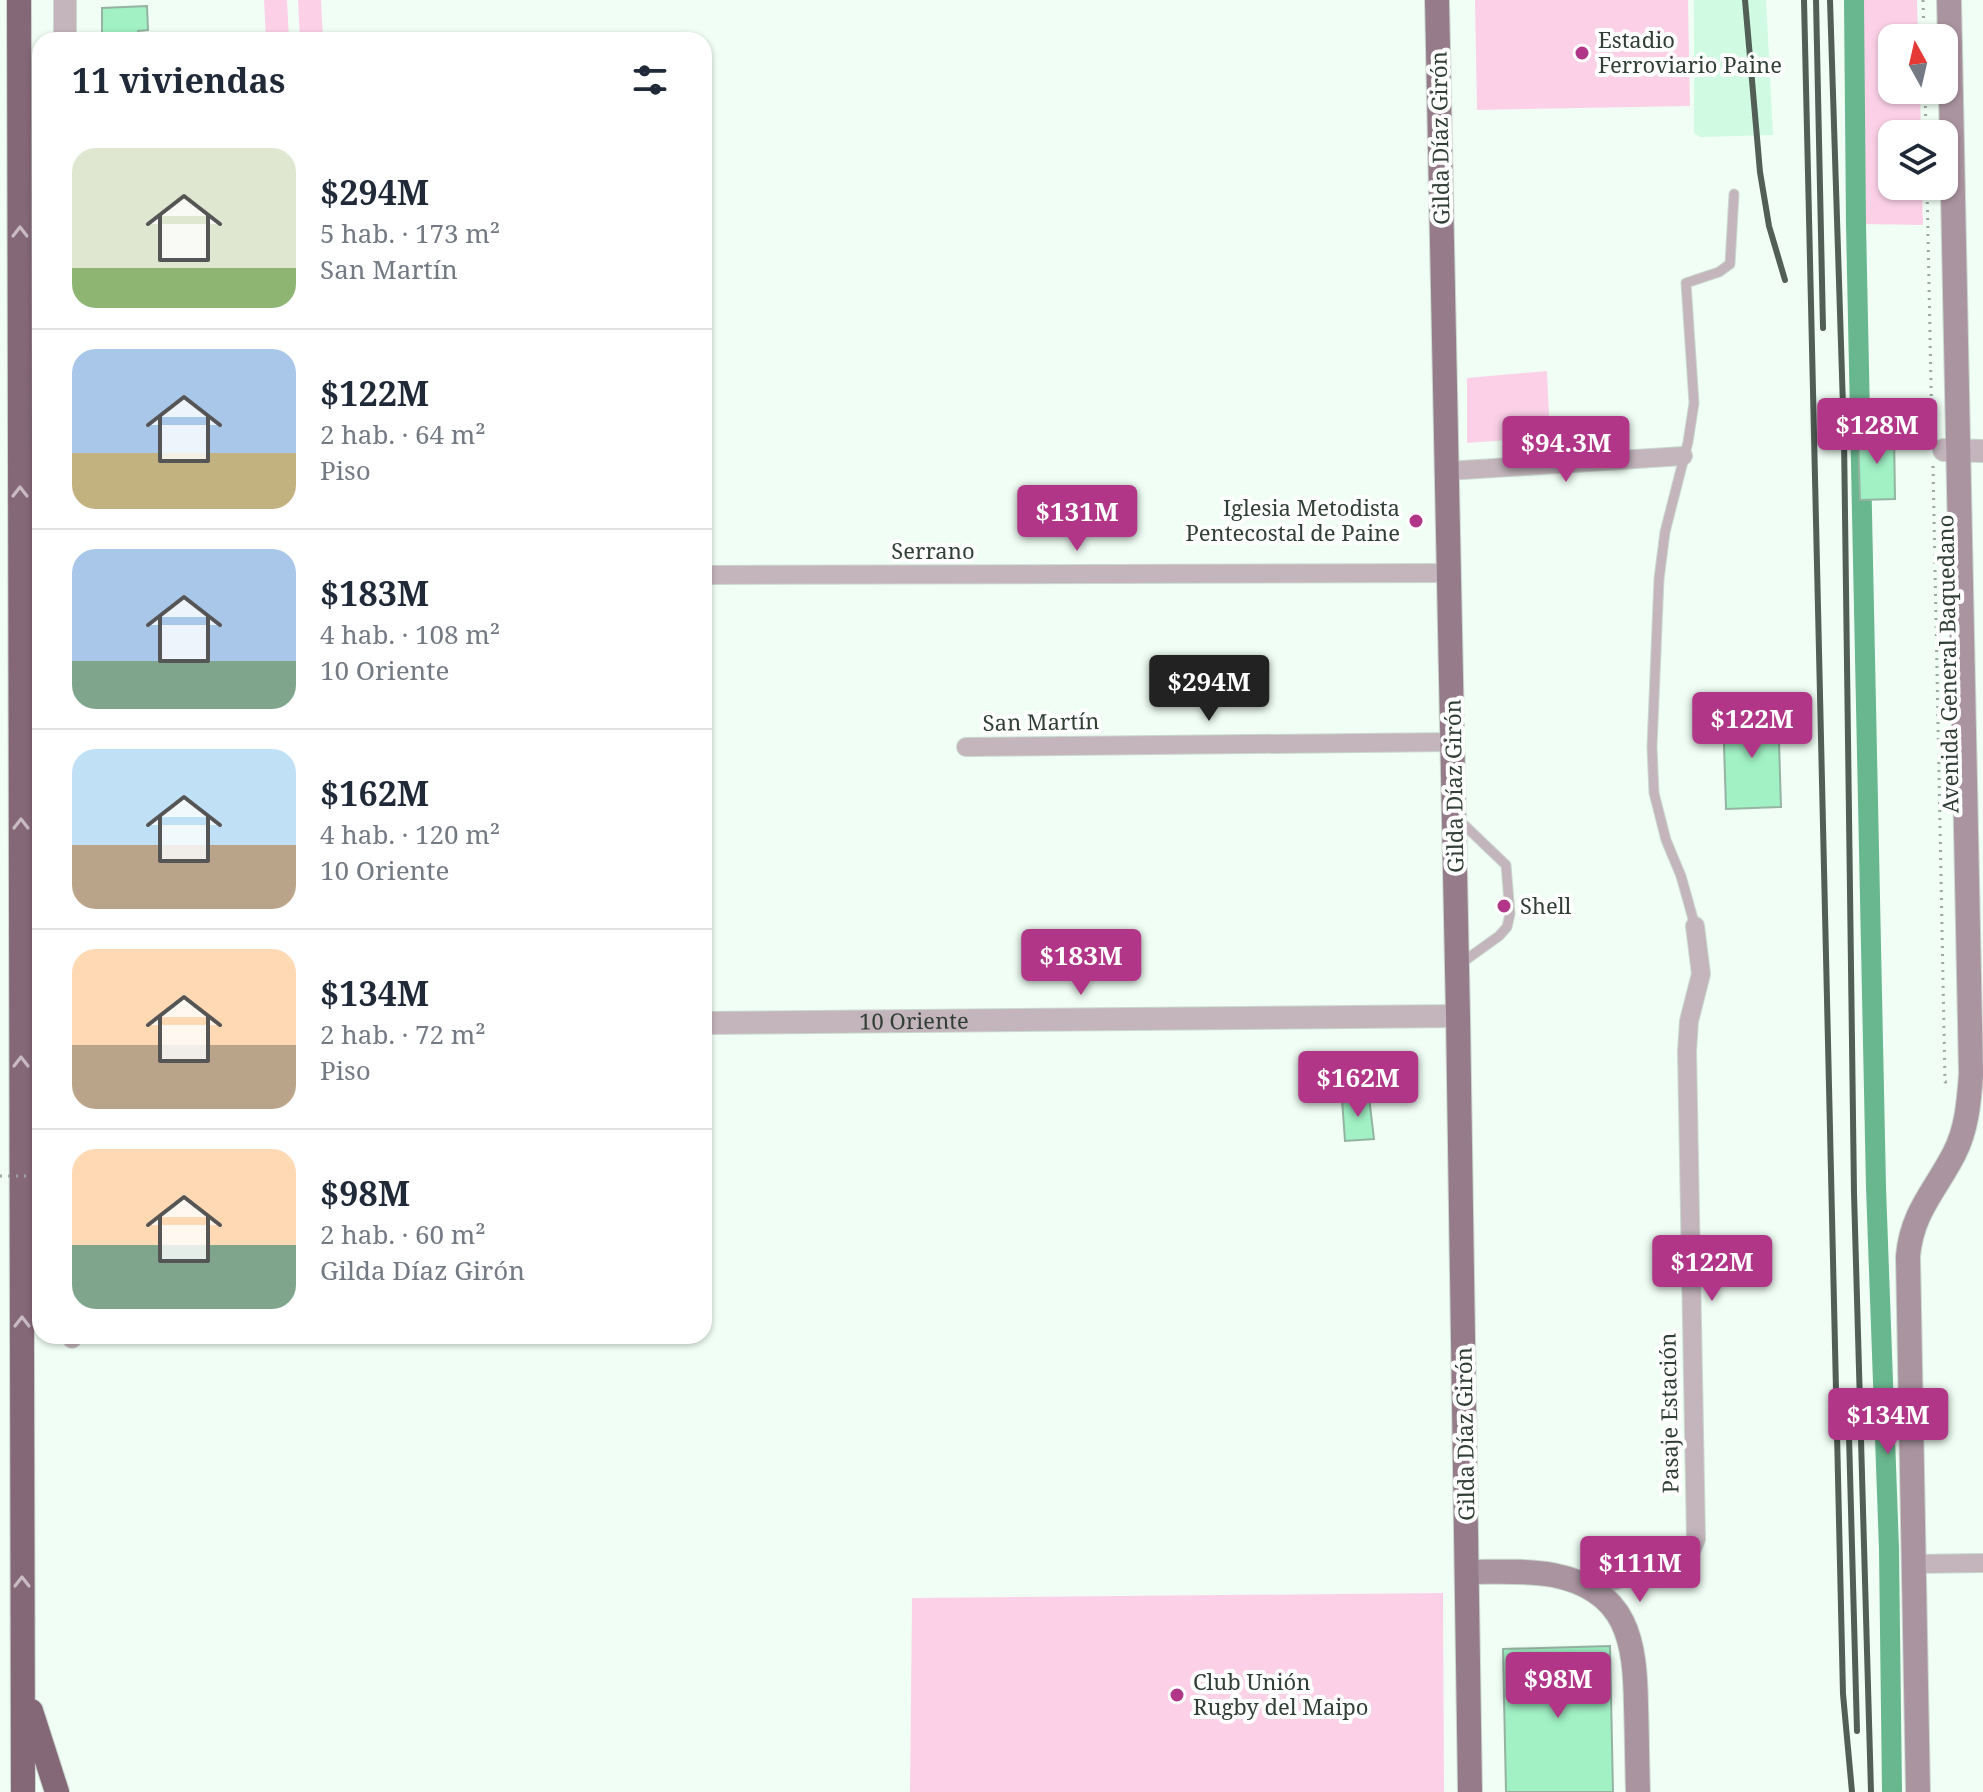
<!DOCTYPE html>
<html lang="es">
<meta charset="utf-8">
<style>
:root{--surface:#fff;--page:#f2f2f3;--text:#1f2937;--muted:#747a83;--line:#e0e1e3;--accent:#b13688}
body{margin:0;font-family:"Noto Serif",serif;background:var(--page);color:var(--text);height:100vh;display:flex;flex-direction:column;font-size:30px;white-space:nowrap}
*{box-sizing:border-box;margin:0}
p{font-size:26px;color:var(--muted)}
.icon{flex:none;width:44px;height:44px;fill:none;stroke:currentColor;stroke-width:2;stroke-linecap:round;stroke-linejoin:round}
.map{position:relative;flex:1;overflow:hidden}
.sheet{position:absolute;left:32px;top:32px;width:680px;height:1312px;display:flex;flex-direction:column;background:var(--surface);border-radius:24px;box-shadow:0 2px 6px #0004}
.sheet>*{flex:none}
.needle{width:52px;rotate:352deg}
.buttons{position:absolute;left:1878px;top:24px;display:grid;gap:16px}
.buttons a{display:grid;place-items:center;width:80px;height:80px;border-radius:16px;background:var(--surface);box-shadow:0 2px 6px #0004;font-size:40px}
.price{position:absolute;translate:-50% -68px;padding:0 18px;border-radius:8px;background:var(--accent);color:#fff;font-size:26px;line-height:52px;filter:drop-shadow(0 2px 4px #0008)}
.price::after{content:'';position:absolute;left:50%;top:48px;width:24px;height:18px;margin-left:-12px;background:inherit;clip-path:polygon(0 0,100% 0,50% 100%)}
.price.active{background:#222;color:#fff}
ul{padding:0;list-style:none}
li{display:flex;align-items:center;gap:24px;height:200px;padding:0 40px}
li+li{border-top:2px solid var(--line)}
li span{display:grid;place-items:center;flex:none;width:224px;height:160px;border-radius:24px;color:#555}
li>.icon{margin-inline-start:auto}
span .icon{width:96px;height:96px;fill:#fffc;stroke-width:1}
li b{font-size:34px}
h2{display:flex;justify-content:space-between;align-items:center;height:96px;padding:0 40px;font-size:34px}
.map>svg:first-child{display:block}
.built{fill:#d0fae1}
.green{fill:#fcd1e8}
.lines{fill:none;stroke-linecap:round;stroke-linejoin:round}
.canal{stroke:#69b78e;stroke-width:20}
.building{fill:#a1f1c5;stroke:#94b4a1;stroke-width:2}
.service-casing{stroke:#cad8cf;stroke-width:11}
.minor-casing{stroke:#cad8cf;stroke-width:20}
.tertiary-casing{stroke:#cad8cf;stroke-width:24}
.secondary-casing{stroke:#cad8cf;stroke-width:26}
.primary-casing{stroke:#cad8cf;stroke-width:26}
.motorway-casing{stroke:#cad8cf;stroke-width:26}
.path{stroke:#9ba9a0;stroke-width:3;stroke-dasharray:2 6;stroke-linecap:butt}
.service{stroke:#c4b5bd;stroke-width:9}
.minor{stroke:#c4b5bd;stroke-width:18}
.tertiary{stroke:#c4b5bd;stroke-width:22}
.secondary{stroke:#aa94a0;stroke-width:24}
.primary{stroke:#967c8b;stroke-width:24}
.motorway{stroke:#856878;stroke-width:24}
.rail{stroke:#515f57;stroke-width:6}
.path-bridge{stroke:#9ba9a0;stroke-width:3;stroke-dasharray:2 6;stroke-linecap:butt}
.oneway{stroke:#c8bbc2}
.poi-dot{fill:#b13688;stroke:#fff;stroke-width:3}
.labels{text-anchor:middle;stroke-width:8;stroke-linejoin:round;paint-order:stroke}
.poi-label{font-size:22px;fill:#313f37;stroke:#fff;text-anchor:start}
.street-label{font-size:22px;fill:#313f37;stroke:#fff}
</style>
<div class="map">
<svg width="1983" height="1792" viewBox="0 0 1983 1792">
<rect width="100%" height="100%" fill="#f0fef5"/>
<path class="built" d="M 1694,0 L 1766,0 L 1773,135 L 1700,137 L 1694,133 Z"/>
<g class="green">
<path d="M 264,0 L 287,0 L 289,40 L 266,40 Z"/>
<path d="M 298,0 L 321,0 L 323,40 L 300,40 Z"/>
<path d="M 1475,0 L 1688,0 L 1690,106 L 1477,110 Z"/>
<path d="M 1859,0 L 1917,0 L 1918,38 L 1892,38 L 1892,90 L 1920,90 L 1921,134 L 1892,134 L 1892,186 L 1922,186 L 1923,225 L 1861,224 Z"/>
<path d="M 1547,371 L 1550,437 L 1467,443 L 1467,378 Z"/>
<path d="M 1443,1593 L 1444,1792 L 910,1792 L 912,1598 Z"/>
</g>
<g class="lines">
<path class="canal" d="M 1854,0 L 1856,224 L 1876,1187 L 1889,1549 L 1892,1792"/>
</g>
<g class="building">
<path d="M 147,6 L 148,30 L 138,31 L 138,40 L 102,40 L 102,8 Z"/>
<path d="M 1858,433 L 1894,433 L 1895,499 L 1860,500 Z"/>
<path d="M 1778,710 L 1781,807 L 1726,809 L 1723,712 Z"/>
<path d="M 1369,1097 L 1374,1139 L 1345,1141 L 1342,1099 Z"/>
<path d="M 1610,1646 L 1613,1792 L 1506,1792 L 1503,1649 Z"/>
</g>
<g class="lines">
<defs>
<g id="service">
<path d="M 1458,819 L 1506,865 L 1510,914 L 1507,927 L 1499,936 L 1460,964"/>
<path d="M 1695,926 L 1681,876 L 1666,840 L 1654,793 L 1652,747 L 1659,579 L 1665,532 L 1688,442 L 1694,403 L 1686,283 L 1719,272 L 1730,264 L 1734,194"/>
</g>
<g id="minor">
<path d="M 1447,471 L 1683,456"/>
<path d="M 704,575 L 1449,573"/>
<path d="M 966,747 L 1453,742"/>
<path d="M 72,1339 L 72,1336"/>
<path d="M 1914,1564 L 1983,1563"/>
<path d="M 1590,1588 L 1678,1561 L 1690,1553 L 1696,1539 L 1687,1051 L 1689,1021 L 1701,974 L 1695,926"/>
</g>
<g id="tertiary">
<path d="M 65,0 L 65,40"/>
<path d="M 1944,450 L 1983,451"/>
<path id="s1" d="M 704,1023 L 1458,1016"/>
</g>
<g id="secondary">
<path d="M 1467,1572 C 1495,1572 1525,1570 1553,1575 C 1628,1590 1635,1641 1636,1706 C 1637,1734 1637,1763 1638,1792"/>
<path d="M 1918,1792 L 1908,1256 C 1912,1212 1935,1191 1954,1154 C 1967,1129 1969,1101 1971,1074 L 1949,0"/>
</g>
<path id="primary" d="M 1437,0 L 1458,1016 L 1470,1792"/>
<g id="motorway">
<path d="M 19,0 L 23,1792"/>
<path d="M 31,1711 L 57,1792"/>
</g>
</defs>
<use href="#service" class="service-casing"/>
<use href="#minor" class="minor-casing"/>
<use href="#tertiary" class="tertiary-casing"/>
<use href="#secondary" class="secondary-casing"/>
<use href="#primary" class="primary-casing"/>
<use href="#motorway" class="motorway-casing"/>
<g class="path">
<path d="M 1923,0 L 1924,38"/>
<path d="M 1925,90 L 1926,134"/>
<path d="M 1927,186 L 1932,434"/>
<path d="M 1933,466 L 1945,1082 L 1949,1082"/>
</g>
<use href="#service" class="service"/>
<use href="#minor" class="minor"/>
<use href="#tertiary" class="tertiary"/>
<use href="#secondary" class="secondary"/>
<use href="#primary" class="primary"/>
<use href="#motorway" class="motorway"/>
<g class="rail">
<path d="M 1745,0 L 1760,172 L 1769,226 L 1785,280"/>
<path d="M 1804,0 L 1843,1694 L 1852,1792"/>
<path d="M 1816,0 L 1823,328"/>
<path d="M 1830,0 L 1844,438 L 1854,1193 L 1871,1792"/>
<path d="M 1849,1436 L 1857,1731"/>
</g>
<path class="path-bridge" d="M 0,1176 L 40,1176"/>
</g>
<defs><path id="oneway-chevron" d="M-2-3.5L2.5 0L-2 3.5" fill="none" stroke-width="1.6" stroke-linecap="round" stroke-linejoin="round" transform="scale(2)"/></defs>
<g class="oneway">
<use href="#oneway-chevron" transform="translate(20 232) rotate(-90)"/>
<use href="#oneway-chevron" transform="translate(20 492) rotate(-90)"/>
<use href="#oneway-chevron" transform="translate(21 824) rotate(-90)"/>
<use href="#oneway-chevron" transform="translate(21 1062) rotate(-90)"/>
<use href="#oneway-chevron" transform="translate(22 1322) rotate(-90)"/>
<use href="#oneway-chevron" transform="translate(22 1582) rotate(-90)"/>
</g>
<g class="poi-dot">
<circle cx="1582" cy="53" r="8"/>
<circle cx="1416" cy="521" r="8"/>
<circle cx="1504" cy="906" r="8"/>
<circle cx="1177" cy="1695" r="8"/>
</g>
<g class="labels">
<g class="poi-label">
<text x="1598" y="48">Estadio<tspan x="1598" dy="25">Ferroviario Paine</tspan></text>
<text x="1400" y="516" text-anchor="end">Iglesia Metodista<tspan x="1400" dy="25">Pentecostal de Paine</tspan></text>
<text x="1520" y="914">Shell</text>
<text x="1193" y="1690">Club Unión<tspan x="1193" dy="25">Rugby del Maipo</tspan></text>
</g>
<g class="street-label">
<text transform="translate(1440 138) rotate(-91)" y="8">Gilda Díaz Girón</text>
<text x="933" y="559">Serrano</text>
<text transform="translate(1948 664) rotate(-91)" y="8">Avenida General Baquedano</text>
<text transform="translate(1041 722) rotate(-1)" y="8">San Martín</text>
<text transform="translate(1454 786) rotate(-91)" y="8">Gilda Díaz Girón</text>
<text dy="8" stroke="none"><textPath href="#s1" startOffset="210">10 Oriente</textPath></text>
<text transform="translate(1669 1413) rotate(-91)" y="8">Pasaje Estación</text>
<text transform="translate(1465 1434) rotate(-91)" y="8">Gilda Díaz Girón</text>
</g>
</g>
</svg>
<div class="buttons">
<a><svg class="needle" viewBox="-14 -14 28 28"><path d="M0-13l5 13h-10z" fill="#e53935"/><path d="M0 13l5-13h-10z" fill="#747a83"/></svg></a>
<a><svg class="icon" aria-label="layers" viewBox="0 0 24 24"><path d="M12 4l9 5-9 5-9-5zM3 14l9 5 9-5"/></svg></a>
</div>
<b class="price" style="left:1877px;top:466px">$128M</b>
<b class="price" style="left:1566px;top:484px">$94.3M</b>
<b class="price" style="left:1077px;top:553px">$131M</b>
<b class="price active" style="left:1209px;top:723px">$294M</b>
<b class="price" style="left:1752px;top:760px">$122M</b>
<b class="price" style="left:1081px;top:997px">$183M</b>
<b class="price" style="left:1358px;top:1119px">$162M</b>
<b class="price" style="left:1712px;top:1303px">$122M</b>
<b class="price" style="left:1888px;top:1456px">$134M</b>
<b class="price" style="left:1640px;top:1604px">$111M</b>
<b class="price" style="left:1558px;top:1720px">$98M</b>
<section class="sheet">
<h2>11 viviendas<svg class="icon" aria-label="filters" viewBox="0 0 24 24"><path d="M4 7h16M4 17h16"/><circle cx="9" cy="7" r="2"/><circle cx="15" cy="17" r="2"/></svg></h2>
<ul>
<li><span style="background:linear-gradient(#dfe7d0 75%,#8fb573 0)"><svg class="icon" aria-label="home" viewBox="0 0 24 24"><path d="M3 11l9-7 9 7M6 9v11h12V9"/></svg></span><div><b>$294M</b><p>5 hab. · 173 m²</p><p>San Martín</p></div></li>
<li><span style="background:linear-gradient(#a9c7e8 65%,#c2b280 0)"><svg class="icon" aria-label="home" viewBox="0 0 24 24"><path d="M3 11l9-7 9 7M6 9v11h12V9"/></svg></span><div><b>$122M</b><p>2 hab. · 64 m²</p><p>Piso</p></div></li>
<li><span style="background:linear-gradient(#a9c7e8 70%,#7fa58c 0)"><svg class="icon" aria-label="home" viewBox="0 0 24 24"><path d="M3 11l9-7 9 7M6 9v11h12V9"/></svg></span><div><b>$183M</b><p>4 hab. · 108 m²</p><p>10 Oriente</p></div></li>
<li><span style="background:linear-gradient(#bfe0f5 60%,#b9a48a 0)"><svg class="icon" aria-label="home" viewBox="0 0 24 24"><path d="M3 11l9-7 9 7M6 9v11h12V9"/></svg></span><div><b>$162M</b><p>4 hab. · 120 m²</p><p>10 Oriente</p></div></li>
<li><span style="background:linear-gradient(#ffd9b3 60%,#b9a48a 0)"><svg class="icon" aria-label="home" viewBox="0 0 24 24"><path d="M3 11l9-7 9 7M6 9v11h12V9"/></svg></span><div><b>$134M</b><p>2 hab. · 72 m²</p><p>Piso</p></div></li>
<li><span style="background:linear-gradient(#ffd9b3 60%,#7fa58c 0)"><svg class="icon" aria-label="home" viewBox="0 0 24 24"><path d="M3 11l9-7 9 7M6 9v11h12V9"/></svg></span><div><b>$98M</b><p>2 hab. · 60 m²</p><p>Gilda Díaz Girón</p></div></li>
</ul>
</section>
</div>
